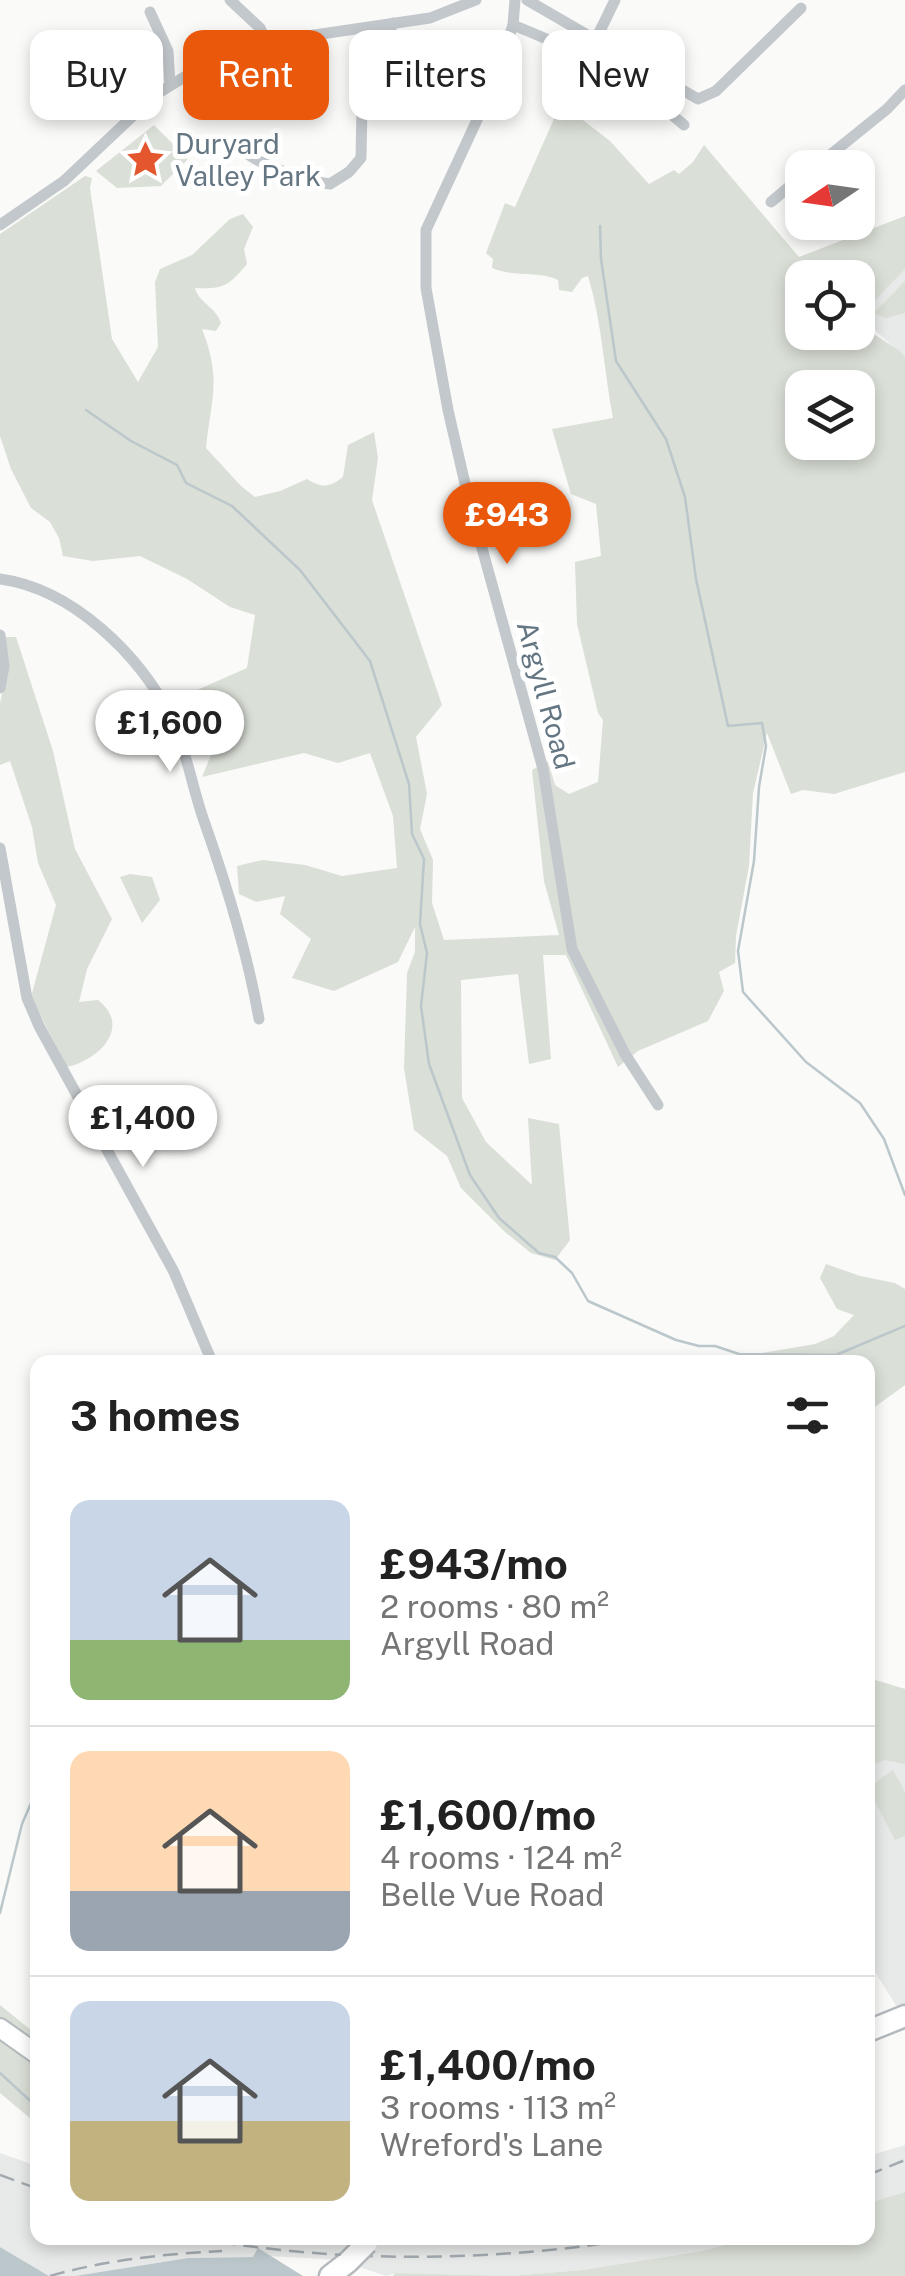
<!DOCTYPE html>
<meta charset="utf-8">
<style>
:root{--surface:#fff;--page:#f6f6f6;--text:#222;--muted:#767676;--line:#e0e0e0;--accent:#ea580c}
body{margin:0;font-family:"Public Sans",sans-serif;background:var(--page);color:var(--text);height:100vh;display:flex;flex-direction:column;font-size:38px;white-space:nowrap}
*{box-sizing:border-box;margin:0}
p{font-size:32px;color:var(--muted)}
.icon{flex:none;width:55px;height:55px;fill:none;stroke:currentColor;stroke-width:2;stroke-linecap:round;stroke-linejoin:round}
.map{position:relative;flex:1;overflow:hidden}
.details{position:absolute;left:30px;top:1355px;width:845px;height:890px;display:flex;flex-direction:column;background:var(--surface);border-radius:20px;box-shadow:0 5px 15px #0003}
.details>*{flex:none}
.hud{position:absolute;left:30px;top:30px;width:845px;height:90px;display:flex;gap:20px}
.needle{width:65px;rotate:257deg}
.buttons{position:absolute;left:785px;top:150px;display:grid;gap:20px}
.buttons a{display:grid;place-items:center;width:90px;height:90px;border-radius:20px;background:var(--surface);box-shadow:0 5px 15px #0003;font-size:50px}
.price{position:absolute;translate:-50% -85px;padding:0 22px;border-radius:35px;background:#fff;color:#222;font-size:32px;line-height:65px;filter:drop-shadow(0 2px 5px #0008)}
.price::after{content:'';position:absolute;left:50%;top:60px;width:30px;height:22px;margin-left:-15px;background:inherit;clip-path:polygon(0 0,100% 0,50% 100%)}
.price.on{background:var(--accent);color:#fff}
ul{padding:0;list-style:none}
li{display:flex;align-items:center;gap:30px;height:250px;padding:0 40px}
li+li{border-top:2px solid var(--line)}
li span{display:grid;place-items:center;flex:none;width:280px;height:200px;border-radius:20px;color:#555}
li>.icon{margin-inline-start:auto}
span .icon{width:120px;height:120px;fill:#fffc;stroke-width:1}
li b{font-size:42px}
h2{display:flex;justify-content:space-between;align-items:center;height:120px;padding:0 40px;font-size:42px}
.chip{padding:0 35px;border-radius:20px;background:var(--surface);box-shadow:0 5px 15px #0003;font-size:35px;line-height:90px}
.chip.on{background:var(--accent);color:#fff}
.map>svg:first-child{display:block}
.built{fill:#e8e9e9}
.green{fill:#dadfd7;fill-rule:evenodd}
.water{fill:#bbc7cb}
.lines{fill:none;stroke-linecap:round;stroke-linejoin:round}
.stream{stroke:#bbc7cb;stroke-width:2.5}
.primary-casing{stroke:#b5babe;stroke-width:22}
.highway-casing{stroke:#b4b9bd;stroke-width:25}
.street{stroke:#c3c8cc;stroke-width:11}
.primary{stroke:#fff;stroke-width:18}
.highway{stroke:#fff;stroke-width:20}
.rail{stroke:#a2aab0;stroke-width:2.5;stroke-dasharray:15 8;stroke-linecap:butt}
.highway-bridge-casing{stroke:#b4b9bd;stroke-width:25;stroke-linecap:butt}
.highway-bridge{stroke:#fff;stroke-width:20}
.labels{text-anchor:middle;stroke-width:10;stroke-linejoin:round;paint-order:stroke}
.poi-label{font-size:28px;fill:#657683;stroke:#fff;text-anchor:start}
.street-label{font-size:28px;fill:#657683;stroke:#fff}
</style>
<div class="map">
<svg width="905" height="2276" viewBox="0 0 905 2276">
<rect width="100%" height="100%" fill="#fafaf8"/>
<g class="built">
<path d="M 905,216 L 905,358 L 858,314 L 858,278 L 833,278 Z"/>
<path d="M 875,1680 L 905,1689 L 905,2009 L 899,2010 L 868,1961 L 868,1682 Z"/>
<path d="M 905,2145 L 905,2192 L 868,2203 L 868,2156 Z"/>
<path d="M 0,2153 L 37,2166 L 38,2238 L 363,2238 L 382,2240 L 387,2238 L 749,2238 L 702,2251 L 582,2270 L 510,2276 L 396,2273 L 386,2276 L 356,2266 L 358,2261 L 269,2256 L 258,2249 L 253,2257 L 188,2258 L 75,2276 L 49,2276 L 0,2247 Z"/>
</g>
<g class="green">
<path d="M 561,103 L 610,141 L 649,184 L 674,170 L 679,174 L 693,162 L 704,145 L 799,257 L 905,216 L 905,269 L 858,318 L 858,278 L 802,278 L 802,332 L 858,332 L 858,324 L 900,351 L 905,358 L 905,772 L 834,794 L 803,790 L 791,794 L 767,733 L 753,793 L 749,866 L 736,936 L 735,963 L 719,972 L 724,991 L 708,1021 L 638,1051 L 618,1067 L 566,955 L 543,955 L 551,1059 L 529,1064 L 518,974 L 461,980 L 462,1098 L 486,1142 L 532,1185 L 528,1118 L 559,1124 L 570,1240 L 555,1260 L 531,1253 L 506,1233 L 461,1188 L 447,1156 L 414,1130 L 404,1068 L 407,973 L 415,952 L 415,927 L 398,962 L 334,991 L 292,978 L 311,939 L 280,914 L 285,896 L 256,902 L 239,894 L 237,866 L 263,860 L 305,865 L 342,876 L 397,868 L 393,816 L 370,753 L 338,763 L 304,753 L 202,777 L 215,745 L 179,698 L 247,668 L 255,615 L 230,607 L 187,579 L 140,556 L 93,561 L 63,556 L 59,538 L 50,522 L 31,508 L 11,469 L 0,436 L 0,234 L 85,176 L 92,178 L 90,188 L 112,339 L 138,382 L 158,347 L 155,282 L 160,269 L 192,255 L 230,219 L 243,214 L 253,227 L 244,249 L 247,264 C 228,287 223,289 195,288 C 198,302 216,307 221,323 L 216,331 L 202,329 C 222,380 211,398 206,448 L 241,486 L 255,497 L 280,491 L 307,479 C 321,488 329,488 343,477 L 348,445 L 374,432 L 378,458 L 372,500 L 442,705 L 416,737 L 427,794 L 420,829 L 433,860 L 432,903 L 444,940 L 559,935 L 544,881 L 532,770 L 548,761 L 555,785 L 569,794 L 598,782 L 603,720 L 598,713 L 577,624 L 575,562 L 601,556 L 596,504 L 571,494 L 552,429 L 613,418 C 604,371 602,322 588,276 L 582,278 L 572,292 L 559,290 L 558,280 C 536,270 516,278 492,268 L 493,259 L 486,253 L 505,203 L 515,207 ZM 802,388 L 858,388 L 858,442 L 802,442 Z"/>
<path d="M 154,125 L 188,159 L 161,186 L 117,188 L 96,171 Z"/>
<path d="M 905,281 L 905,313 L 886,318 L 874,313 Z"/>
<path d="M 3,637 L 16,637 L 53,751 L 75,849 L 112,919 L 87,969 L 79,1002 L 98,1000 C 133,1028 97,1061 67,1067 L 31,997 L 56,905 L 38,863 L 32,827 L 10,761 L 0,765 L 0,703 L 8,669 Z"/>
<path d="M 130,874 L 152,877 L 160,900 L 142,923 L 120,877 Z"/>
<path d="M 826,1264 L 860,1276 L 895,1283 L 905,1289 L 905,1385 L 868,1412 L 868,1362 L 752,1362 L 751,1355 L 815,1344 L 834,1336 L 854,1315 L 837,1309 L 820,1278 Z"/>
<path d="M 875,1680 L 905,1689 L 905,1764 L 885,1760 L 868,1767 L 868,1682 Z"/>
<path d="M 893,1770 L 905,1792 L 905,1836 L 895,1840 L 868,1788 Z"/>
<path d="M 0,2005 L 37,2035 L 37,2124 L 0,2093 Z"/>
<path d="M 905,2192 L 905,2276 L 393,2276 L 395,2273 L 510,2276 L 582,2270 L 702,2251 L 749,2238 L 868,2238 L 868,2203 Z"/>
</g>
<g class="water">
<path d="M 0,2247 L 49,2276 L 0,2276 Z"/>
<path d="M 258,2248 L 303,2276 L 75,2276 L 188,2258 L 253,2257 Z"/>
</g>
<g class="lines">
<g class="stream">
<path d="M 600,226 L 601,259 L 616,361 L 666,439 L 685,497 L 696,579 L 728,726 L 762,723 L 766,746 L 759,787 L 754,861 L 738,951 L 743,992 L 806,1062 L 860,1103 L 884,1139 L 905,1195"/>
<path d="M 86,410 L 131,441 L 177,465 L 186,483 L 232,506 L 300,570 L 370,661 L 409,784 L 412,834 L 424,859 L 420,924 L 427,953 L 421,1006 L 429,1064 L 470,1175 L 499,1218 L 539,1253 L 555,1257 L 572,1273 L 588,1301 L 676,1340 L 699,1346 L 715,1346 L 739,1354 L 836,1355 L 905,1326"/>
<path d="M 0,1913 L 22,1824 L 38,1787"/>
<path d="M 0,2073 L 38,2108"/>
</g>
<defs>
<path id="primary" d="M 0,2028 L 38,2055"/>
<g id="highway">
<path d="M 868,2031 L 905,2016"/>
<path d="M 330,2276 L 348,2262"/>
</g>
</defs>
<use href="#primary" class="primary-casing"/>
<use href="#highway" class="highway-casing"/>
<g class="street">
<path d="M 230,0 L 260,28 L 267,42"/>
<path d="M 515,0 L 513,25 L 489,94 L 426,230 L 426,288 L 448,410 L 469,501 L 543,769 L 572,949 L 625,1054 L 658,1105"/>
<path d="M 527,0 L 698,99 L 716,91 L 801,8"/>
<path d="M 150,12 L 168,51 L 170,85"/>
<path d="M 513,25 C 585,54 625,74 684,125"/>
<path d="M 596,39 L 615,0"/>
<path d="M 244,151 C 259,165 309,182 330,184 L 349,172 L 361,158 L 362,106 L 393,23"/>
<path d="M 814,168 L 887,109 L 905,90"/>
<path d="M 771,202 L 802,176"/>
<path d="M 0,225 L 64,181 L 155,95 L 199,68 L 267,42 L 430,18 L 476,0"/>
<path d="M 0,579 C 73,589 140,655 172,719 C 187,752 192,787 204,821 C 227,886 247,950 259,1019"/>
<path d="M 0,635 L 4,666 L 0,688"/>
<path d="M 0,848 L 27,998 L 39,1026 L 174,1272 L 212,1362"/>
</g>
<use href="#primary" class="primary"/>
<use href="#highway" class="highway"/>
<g class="rail">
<path d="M 0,2175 L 38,2189"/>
<path d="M 868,2175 L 905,2160"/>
<path d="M 198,2238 C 336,2264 500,2262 638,2238"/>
<path d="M 50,2276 C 106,2260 163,2254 222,2251"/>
</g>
<defs>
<path id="highway-bridge" d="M 348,2262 L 367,2243"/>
</defs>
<use href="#highway-bridge" class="highway-bridge-casing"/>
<use href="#highway-bridge" class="highway-bridge"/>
</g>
<defs>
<symbol id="sight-bare" viewBox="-9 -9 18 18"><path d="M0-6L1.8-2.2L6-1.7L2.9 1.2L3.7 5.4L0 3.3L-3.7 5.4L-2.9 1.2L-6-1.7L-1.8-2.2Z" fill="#e4572e" stroke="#fff" stroke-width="2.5" paint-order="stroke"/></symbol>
</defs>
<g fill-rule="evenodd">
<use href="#sight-bare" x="118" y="132" width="55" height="55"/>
</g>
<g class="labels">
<g class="poi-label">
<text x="175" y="154">Duryard<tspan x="175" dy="32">Valley Park</tspan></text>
</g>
<g class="street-label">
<text transform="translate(546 695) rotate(75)" y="10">Argyll Road</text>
</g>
</g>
</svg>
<div class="buttons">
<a><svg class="needle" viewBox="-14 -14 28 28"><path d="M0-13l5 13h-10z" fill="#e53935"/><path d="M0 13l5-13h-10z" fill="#767676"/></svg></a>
<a><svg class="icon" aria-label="locate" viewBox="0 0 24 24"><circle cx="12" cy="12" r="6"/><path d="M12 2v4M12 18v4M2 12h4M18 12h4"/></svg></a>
<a><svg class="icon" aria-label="layers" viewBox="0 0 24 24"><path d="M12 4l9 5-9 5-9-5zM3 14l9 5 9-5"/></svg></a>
</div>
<b class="price on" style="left:507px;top:567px">£943</b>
<b class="price" style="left:170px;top:775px">£1,600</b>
<b class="price" style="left:143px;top:1170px">£1,400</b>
<div class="hud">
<a class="chip">Buy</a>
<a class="chip on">Rent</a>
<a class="chip">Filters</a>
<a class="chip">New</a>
</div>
<section class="details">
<h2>3 homes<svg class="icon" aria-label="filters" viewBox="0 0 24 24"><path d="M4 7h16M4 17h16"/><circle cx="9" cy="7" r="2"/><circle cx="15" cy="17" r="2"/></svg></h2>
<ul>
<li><span style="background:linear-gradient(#c9d6e8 70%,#8fb573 0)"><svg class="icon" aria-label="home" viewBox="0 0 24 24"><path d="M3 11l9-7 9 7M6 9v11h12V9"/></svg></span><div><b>£943/mo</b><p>2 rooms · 80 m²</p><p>Argyll Road</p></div></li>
<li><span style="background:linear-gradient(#ffd9b3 70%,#9aa5b1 0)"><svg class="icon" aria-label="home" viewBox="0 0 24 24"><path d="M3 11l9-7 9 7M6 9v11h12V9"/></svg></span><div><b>£1,600/mo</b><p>4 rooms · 124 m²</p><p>Belle Vue Road</p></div></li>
<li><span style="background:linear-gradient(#c9d6e8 60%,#c2b280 0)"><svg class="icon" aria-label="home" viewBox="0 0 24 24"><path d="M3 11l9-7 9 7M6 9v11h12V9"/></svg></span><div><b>£1,400/mo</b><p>3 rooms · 113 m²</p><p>Wreford's Lane</p></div></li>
</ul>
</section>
</div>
